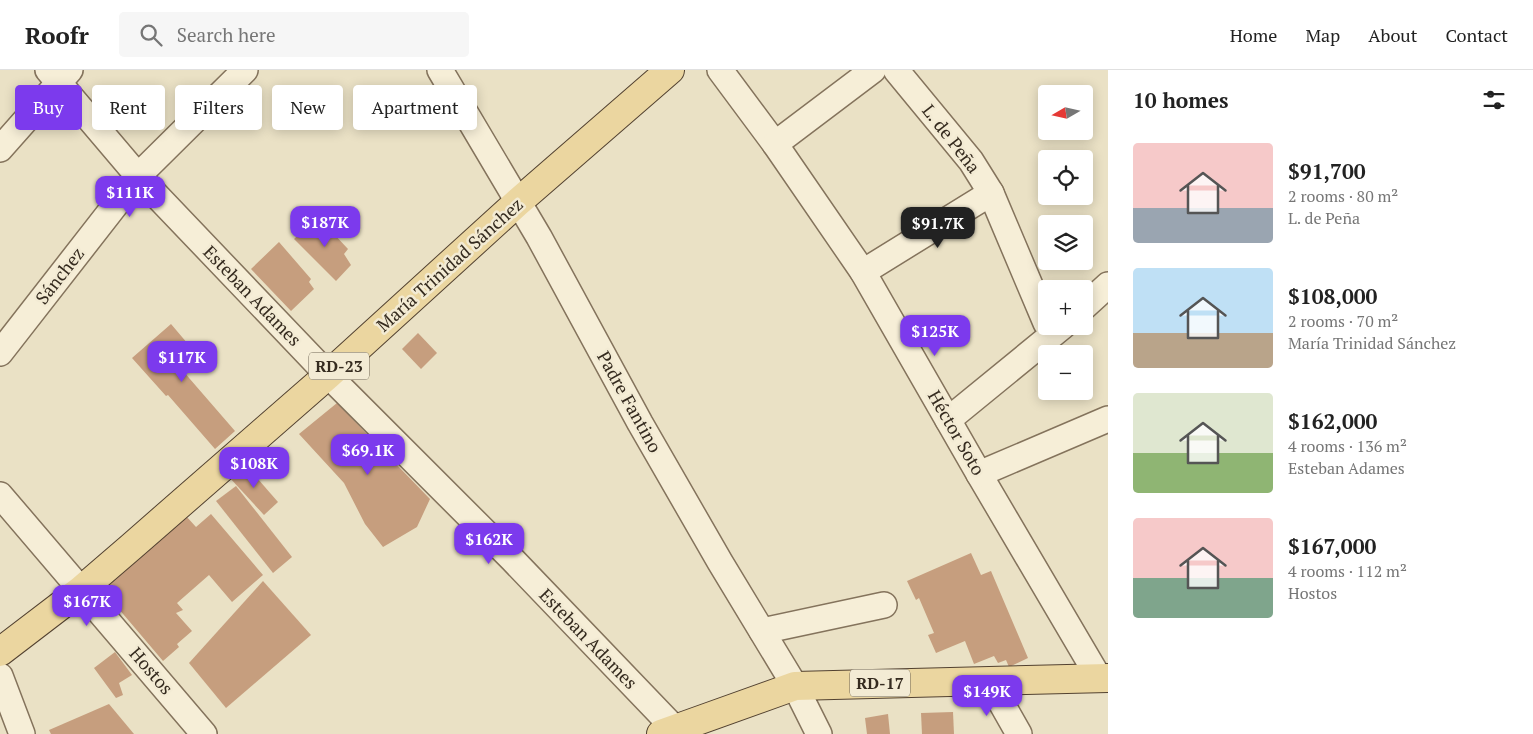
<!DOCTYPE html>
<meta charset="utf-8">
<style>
:root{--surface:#fff;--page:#f6f6f6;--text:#222;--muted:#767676;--line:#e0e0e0;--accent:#7c3aed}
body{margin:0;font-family:"PT Serif",serif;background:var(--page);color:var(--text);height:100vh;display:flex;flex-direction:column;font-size:19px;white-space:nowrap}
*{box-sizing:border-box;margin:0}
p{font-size:16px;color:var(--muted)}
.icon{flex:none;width:28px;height:28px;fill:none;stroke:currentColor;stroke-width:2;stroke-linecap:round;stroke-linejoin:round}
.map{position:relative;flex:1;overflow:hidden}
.panel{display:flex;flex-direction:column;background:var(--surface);width:425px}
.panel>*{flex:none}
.top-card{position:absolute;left:15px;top:15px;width:475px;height:45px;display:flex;gap:10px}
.needle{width:32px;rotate:261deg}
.fabs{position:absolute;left:1038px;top:15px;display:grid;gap:10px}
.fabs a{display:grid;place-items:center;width:55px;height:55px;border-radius:5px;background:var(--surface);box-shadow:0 2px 12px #0003;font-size:25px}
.price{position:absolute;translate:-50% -42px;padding:0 11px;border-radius:10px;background:var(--accent);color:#fff;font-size:16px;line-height:32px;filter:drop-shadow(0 1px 2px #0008)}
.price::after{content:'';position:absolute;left:50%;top:30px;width:15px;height:11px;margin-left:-8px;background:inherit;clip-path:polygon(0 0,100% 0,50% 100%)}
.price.active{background:#222;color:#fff}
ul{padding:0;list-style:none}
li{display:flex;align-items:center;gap:15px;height:125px;padding:0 25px}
li span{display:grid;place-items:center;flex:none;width:140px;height:100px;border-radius:5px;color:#555}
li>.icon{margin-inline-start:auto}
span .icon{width:60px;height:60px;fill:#fffc;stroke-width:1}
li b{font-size:21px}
h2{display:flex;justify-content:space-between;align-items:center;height:60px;padding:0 25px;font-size:21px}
.chip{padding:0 18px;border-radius:5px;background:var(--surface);box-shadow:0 2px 12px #0003;font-size:18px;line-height:45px}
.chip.active{background:var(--accent);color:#fff}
header{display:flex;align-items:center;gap:30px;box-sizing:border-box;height:70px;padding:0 25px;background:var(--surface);border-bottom:1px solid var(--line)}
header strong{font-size:24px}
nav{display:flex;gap:28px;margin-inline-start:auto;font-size:18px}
.search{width:350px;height:45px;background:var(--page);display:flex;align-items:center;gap:12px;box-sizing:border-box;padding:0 18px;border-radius:5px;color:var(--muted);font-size:19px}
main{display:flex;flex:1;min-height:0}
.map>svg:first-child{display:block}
.building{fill:#c69e7e}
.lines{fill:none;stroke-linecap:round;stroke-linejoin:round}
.minor-casing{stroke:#84735c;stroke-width:28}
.major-casing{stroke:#524130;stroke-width:30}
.minor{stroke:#f6eed7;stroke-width:25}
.major{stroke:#ebd6a0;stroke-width:28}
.labels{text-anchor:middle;stroke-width:5;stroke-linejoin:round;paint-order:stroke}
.shield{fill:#f3ebd4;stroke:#6e6555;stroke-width:1}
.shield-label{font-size:16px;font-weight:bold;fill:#352b1f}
.street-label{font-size:18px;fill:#352b1f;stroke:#f3ebd4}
</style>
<header>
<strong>Roofr</strong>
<div class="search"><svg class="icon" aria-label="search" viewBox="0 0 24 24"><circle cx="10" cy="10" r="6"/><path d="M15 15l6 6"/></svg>Search here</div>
<nav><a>Home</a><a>Map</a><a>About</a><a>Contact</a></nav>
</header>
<main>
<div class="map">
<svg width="1108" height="664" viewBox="0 0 1108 664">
<rect width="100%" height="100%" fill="#eae1c5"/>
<g class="building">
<path d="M 318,147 L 348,179 L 344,184 L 351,195 L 336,211 L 294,169 Z"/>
<path d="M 279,172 L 311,209 L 309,212 L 314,219 L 291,241 L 251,199 Z"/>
<path d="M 171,254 L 199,287 L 183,301 L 235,361 L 215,379 L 168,325 L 166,326 L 132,288 Z"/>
<path d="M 418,263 L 437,283 L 421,299 L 402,279 Z"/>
<path d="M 337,333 L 430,429 L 417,457 L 383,477 L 365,454 L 344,413 L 299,364 Z"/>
<path d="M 244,393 L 278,432 L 264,445 L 229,407 Z"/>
<path d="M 236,416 L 292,487 L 273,503 L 216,431 Z"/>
<path d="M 211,444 L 263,505 L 232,532 L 209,505 L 177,533 L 183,540 L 176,543 L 192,561 L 177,574 L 179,577 L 163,591 L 101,518 L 186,446 L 196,457 Z"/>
<path d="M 971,483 L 981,505 L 991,501 L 1028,588 L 1009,597 L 1006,590 L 998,593 L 994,586 L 974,594 L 965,571 L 936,583 L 928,565 L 934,563 L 919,528 L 916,530 L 907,511 Z"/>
<path d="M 263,511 L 311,565 L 226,638 L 189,593 Z"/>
<path d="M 115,582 L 132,605 L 119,613 L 123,625 L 116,628 L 94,598 Z"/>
<path d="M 109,634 L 134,664 L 51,664 L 49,660 Z"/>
<path d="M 953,642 L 954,664 L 922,664 L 921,643 Z"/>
<path d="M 888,644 L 890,664 L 867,664 L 865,648 Z"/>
</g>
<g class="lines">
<defs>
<g id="minor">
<path d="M 48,0 L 138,106 L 328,305 L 512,489 L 675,659"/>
<path d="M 440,0 L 539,167 L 640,353 L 720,492 L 795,616 L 819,664"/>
<path d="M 720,0 L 775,74 L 863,202 L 979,404 L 1099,608"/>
<path d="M 896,0 L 971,91 L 991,123 L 1046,253"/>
<path d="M 775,74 L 873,0"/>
<path d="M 0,79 L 70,0"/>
<path d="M 863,202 L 991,123"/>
<path d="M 1084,237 L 1108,215"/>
<path d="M 0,283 L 138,106 L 245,0"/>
<path d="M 948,350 L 1063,256"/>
<path d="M 979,404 L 1108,349"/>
<path d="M 0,425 L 204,664"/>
<path d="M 762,561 L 884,535"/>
<path d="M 0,606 L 22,664"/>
<path d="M 989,611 L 1019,664"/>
</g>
<g id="major">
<path d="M 0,582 L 81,520 L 131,477 L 328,305 L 518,132 L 670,0"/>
<path d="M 661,664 L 795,616 L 1108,608"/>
</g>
</defs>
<use href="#minor" class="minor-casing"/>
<use href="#major" class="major-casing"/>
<use href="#minor" class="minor"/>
<use href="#major" class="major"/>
</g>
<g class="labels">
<g class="shield">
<rect x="309" y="282.5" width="60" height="27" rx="4"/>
<rect x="850" y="599.5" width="60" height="27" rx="4"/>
</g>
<g class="shield-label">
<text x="339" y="302">RD-23</text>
<text x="880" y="619">RD-17</text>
</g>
<g class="street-label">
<text transform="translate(951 69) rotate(52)" y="6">L. de Peña</text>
<text transform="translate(450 195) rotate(-42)" y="6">María Trinidad Sánchez</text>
<text transform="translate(60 206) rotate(-52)" y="6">Sánchez</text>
<text transform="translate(252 226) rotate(46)" y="6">Esteban Adames</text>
<text transform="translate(629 332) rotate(61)" y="6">Padre Fantino</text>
<text transform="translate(956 363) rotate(60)" y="6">Héctor Soto</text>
<text transform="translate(588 569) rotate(46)" y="6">Esteban Adames</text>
<text transform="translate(151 601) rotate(49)" y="6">Hostos</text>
</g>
</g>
</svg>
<div class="fabs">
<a><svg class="needle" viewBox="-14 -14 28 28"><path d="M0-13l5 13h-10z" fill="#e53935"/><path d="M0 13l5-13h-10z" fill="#767676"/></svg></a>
<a><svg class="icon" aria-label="locate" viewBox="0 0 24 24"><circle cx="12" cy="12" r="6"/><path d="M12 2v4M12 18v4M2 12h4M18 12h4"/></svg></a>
<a><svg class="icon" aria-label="layers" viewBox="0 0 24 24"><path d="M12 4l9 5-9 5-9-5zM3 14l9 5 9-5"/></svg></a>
<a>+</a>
<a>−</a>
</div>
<b class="price" style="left:130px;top:148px">$111K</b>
<b class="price" style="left:325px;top:178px">$187K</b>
<b class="price active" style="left:938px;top:179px">$91.7K</b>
<b class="price" style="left:935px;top:287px">$125K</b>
<b class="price" style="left:182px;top:313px">$117K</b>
<b class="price" style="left:368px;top:406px">$69.1K</b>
<b class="price" style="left:254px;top:419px">$108K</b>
<b class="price" style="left:489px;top:495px">$162K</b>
<b class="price" style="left:87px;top:557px">$167K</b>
<b class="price" style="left:987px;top:647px">$149K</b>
<div class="top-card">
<a class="chip active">Buy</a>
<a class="chip">Rent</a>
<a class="chip">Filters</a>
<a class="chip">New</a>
<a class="chip">Apartment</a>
</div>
</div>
<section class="panel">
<h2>10 homes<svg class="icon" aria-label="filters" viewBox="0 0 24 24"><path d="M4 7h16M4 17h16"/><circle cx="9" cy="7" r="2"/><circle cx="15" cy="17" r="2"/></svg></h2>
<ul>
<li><span style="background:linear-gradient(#f6c9c9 65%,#9aa5b1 0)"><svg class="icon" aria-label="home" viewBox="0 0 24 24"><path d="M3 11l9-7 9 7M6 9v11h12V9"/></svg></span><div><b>$91,700</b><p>2 rooms · 80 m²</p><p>L. de Peña</p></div></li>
<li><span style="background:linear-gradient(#bfe0f5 65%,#b9a48a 0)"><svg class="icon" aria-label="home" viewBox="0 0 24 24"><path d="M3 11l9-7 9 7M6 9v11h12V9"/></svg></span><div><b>$108,000</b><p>2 rooms · 70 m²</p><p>María Trinidad Sánchez</p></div></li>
<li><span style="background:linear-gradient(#dfe7d0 60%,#8fb573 0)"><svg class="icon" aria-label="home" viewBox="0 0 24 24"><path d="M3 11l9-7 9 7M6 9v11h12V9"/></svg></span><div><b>$162,000</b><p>4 rooms · 136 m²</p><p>Esteban Adames</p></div></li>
<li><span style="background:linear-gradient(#f6c9c9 60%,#7fa58c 0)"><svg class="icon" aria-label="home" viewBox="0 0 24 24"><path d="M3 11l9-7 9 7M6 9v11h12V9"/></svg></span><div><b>$167,000</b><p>4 rooms · 112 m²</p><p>Hostos</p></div></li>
</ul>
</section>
</main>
